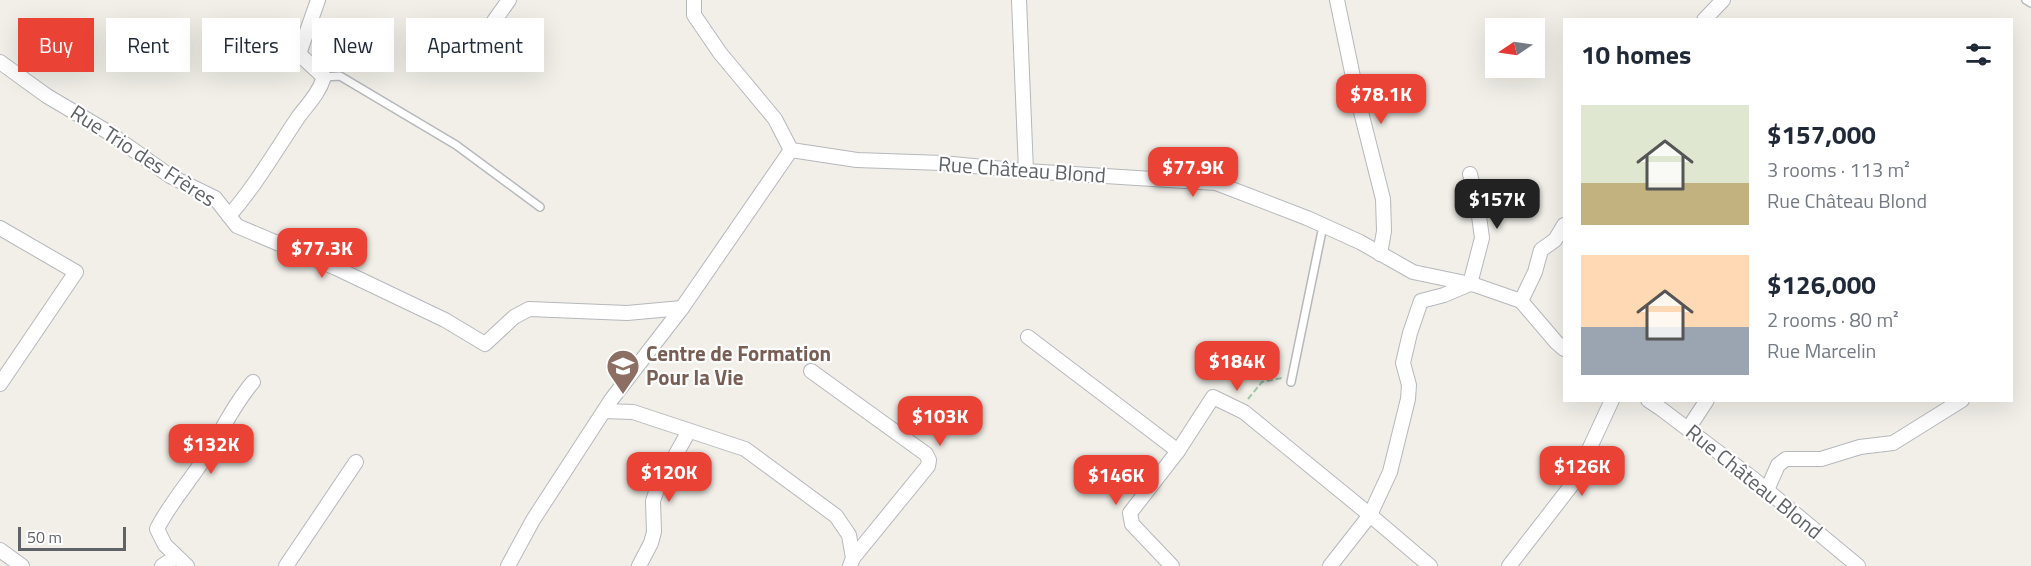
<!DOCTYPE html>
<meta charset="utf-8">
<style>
:root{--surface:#fff;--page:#f6f6f7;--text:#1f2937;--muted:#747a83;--accent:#ea4335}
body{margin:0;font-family:"Titillium Web",sans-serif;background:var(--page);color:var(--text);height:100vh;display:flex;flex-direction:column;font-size:22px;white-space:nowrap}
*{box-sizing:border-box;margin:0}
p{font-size:20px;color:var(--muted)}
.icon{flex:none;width:33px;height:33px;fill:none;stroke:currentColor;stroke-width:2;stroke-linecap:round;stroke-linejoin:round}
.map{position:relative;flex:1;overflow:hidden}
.panel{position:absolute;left:1563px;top:18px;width:450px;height:384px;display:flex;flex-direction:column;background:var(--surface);border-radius:0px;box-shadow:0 6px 24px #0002}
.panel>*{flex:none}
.guide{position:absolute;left:18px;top:18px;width:570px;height:54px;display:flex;gap:12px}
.needle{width:39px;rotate:257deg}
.tools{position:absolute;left:1485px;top:18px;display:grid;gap:12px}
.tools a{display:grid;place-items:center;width:60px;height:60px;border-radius:0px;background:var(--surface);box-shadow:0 6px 24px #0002;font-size:30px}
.scale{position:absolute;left:18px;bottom:15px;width:108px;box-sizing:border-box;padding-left:6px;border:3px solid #5f6368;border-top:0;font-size:16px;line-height:21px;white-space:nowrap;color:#5f6368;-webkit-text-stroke:4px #fff;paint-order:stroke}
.price{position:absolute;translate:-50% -51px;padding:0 14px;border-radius:12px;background:var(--accent);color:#fff;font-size:20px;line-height:39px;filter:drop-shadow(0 2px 3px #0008)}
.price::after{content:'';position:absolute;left:50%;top:36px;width:18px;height:14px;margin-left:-9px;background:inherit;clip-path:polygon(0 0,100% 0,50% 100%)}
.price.active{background:#222;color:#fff}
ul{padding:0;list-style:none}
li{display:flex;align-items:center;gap:18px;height:150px;padding:0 18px}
li span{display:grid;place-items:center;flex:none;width:168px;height:120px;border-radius:0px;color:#555}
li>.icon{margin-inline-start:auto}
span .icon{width:72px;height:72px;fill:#fffc;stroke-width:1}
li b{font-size:26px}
h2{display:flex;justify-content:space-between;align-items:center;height:72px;padding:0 18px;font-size:26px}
.tag{padding:0 21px;border-radius:0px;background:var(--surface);box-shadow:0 6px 24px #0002;font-size:21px;line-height:54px}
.tag.active{background:var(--accent);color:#fff}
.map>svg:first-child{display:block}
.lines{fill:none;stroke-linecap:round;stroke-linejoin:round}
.lane-casing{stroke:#b5b8bc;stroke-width:10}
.street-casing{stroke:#b5b8bc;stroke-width:16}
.path{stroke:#9cc7a9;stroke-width:2;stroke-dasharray:6 3;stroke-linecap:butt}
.lane{stroke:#fff;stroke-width:7}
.street{stroke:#fff;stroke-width:14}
.labels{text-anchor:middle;stroke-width:4.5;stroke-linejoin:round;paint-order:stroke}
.street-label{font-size:21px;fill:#5f6368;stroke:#fff}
.education-label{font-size:21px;font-weight:bold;fill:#785e54;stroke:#fff;text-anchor:start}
</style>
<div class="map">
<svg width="2031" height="566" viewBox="0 0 2031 566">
<rect width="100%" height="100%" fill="#f1efe8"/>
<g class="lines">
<defs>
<g id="lane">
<path d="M 2026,0 L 2031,3"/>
<path d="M 324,77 L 340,76 L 456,145 L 540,207"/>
<path d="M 1291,382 L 1323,226"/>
</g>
<g id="street">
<path d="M 694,0 L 694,15 L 720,53 L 775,119 L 791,150"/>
<path d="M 1019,0 L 1026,171"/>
<path d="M 1337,0 L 1357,96 L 1383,199 L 1384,231 L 1380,254"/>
<path d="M 1704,20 L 1723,0"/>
<path d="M 494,21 L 509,0"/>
<path d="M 0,62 L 47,96 L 108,132 L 170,176 L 215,198 L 237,226 L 336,268 L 445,320 L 485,344 L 514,317 L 529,309 L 627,313 L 682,308"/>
<path d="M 791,150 L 857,160 L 942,163 L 1026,171 L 1216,183 L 1307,218 L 1360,242 L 1413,272 L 1475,285 L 1521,301 L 1556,342 L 1564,349"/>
<path d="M 229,216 C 256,185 276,150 299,116 C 309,103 319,93 324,77 L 299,54 L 318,0"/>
<path d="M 0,228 L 76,272 L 0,384"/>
<path d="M 1521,301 L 1535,272 L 1541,250 L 1555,240 L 1564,225"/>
<path d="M 1028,337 L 1178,451 L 1213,397 L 1244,412 L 1370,515 L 1430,566"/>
<path d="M 811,371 L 926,454 L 929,460 L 928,466 L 853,558"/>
<path d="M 1648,400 L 1660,408 L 1751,477 L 1858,566"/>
<path d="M 604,411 L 633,412 L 745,449 L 836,516 L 849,535 L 853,558 L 850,566"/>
<path d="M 1688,429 L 1707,400"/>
<path d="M 1767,490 L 1778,465 L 1786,459 L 1821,459 L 1860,447 L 1893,443 L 1962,400"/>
<path d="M 0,550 L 22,566"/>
<path d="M 162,566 L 176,557"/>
<path d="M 187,566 L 165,545 L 157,529 C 170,503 190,481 206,456 C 222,431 233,405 253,382"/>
<path d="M 286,566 L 356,462"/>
<path d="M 508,566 L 533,520 L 611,400 L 682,308 L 791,150"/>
<path d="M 639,566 L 651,543 L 654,532 L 653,501 L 658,486 L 689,431"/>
<path d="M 1172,566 L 1132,524 L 1130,513 L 1178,451"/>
<path d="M 1330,566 L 1370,515 L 1390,472 L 1408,399 L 1409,385 L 1403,363 L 1410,333 L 1421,301 L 1444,295 L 1470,284 L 1482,238 L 1478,209 L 1470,174"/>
<path d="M 1509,566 L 1574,482 L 1612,400"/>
</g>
</defs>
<use href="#lane" class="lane-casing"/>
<use href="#street" class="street-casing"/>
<path class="path" d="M 1248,399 L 1262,382 L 1282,378"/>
<use href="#lane" class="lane"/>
<use href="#street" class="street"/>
</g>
<defs>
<symbol id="university-pin" viewBox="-11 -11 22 30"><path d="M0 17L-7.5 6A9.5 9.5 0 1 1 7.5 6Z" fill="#8d6e63" stroke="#fff"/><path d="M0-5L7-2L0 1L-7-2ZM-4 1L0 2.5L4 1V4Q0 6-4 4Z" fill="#fff"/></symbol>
</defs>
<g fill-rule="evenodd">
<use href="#university-pin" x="604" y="347" width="38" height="52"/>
</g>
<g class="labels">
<g class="street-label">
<text transform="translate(143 156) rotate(33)" y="7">Rue Trio des Frères</text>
<text transform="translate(1022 170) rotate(4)" y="7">Rue Château Blond</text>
<text transform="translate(1754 482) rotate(39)" y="7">Rue Château Blond</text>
</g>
<g class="education-label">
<text x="646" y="361">Centre de Formation<tspan x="646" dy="24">Pour la Vie</tspan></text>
</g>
</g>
</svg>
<div class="tools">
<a><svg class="needle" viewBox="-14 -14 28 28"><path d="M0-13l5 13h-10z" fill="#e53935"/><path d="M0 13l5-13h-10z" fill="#747a83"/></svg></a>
</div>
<div class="scale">50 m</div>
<b class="price" style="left:1381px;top:125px">$78.1K</b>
<b class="price" style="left:1193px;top:198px">$77.9K</b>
<b class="price active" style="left:1497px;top:230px">$157K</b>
<b class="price" style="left:322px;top:279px">$77.3K</b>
<b class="price" style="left:1237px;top:392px">$184K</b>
<b class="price" style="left:940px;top:447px">$103K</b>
<b class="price" style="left:211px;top:475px">$132K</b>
<b class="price" style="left:1582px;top:497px">$126K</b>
<b class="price" style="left:669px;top:503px">$120K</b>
<b class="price" style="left:1116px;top:506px">$146K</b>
<div class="guide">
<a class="tag active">Buy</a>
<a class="tag">Rent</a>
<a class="tag">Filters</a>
<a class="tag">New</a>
<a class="tag">Apartment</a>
</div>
<section class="panel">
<h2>10 homes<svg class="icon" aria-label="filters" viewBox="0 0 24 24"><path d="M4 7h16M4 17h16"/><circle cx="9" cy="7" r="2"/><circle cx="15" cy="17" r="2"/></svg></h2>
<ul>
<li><span style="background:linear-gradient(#dfe7d0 65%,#c2b280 0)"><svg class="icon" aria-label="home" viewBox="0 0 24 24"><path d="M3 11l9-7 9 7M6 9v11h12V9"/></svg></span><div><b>$157,000</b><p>3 rooms · 113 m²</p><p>Rue Château Blond</p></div></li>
<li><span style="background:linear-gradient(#ffd9b3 60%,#9aa5b1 0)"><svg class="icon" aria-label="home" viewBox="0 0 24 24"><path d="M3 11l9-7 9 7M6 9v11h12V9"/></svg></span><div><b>$126,000</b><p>2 rooms · 80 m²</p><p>Rue Marcelin</p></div></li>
</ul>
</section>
</div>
